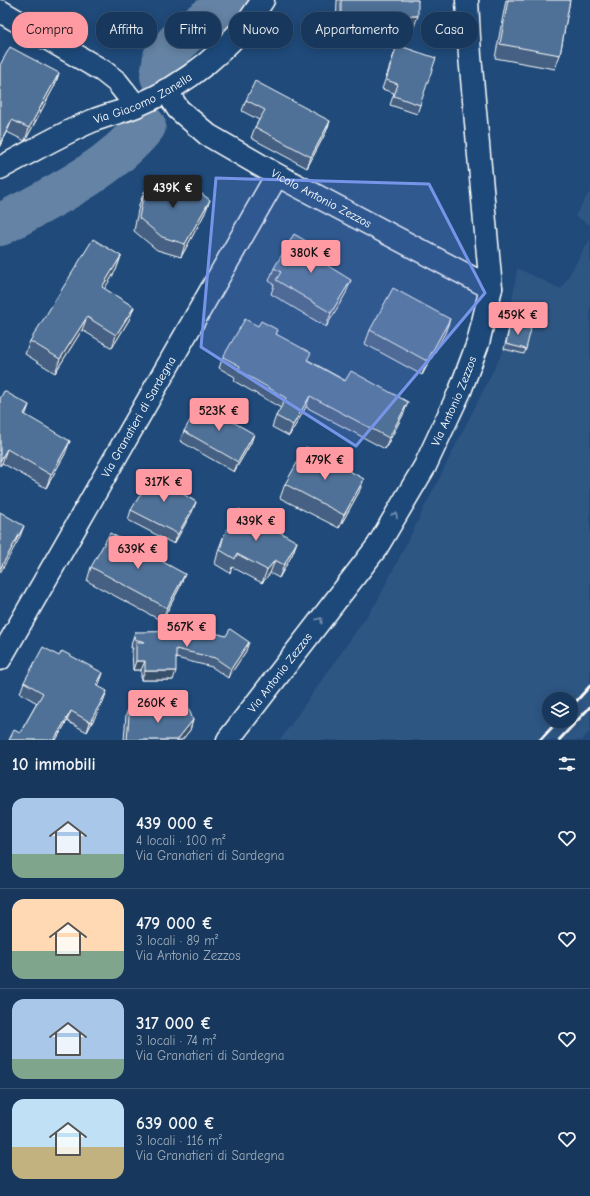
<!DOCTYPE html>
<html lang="it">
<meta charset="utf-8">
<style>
:root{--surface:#17385c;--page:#203f62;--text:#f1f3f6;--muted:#9eacbb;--line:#365272;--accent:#ff9aa2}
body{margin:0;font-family:"Comic Neue",sans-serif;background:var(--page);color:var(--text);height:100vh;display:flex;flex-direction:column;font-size:15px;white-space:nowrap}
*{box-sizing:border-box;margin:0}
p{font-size:13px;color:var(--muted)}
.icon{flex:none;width:22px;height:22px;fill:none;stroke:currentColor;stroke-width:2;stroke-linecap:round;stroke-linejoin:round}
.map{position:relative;height:740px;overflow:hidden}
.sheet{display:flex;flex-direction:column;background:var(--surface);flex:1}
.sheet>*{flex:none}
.guide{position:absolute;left:12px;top:12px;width:566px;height:36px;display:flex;gap:8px}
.tools{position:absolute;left:542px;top:692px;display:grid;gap:8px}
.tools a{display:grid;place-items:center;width:36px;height:36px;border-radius:50%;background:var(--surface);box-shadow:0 2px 10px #0003,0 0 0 1px var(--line);font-size:20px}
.price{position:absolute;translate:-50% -34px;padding:0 9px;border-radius:4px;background:var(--accent);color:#111;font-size:13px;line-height:26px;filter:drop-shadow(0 1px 2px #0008)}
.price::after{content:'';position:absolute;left:50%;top:24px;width:12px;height:9px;margin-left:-6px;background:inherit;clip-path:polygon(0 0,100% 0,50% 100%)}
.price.selected{background:#222;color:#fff}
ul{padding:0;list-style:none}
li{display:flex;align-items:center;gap:12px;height:100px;padding:0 12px}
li+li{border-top:1px solid var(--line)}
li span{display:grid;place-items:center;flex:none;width:112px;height:80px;border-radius:12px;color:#555}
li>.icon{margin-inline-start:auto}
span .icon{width:48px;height:48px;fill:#fffc;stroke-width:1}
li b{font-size:17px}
h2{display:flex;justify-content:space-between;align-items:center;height:48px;padding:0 12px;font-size:17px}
.tag{padding:0 14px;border-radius:16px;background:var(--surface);box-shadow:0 2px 10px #0003,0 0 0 1px var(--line);font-size:14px;line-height:36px}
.tag.selected{background:var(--accent);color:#111}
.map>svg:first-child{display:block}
.built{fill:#2e5683;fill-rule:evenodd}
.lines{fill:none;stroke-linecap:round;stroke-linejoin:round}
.river{stroke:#6583a4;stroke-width:42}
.minor-casing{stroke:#fff;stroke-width:25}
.minor{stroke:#1f4a7a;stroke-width:22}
.rail{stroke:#fff;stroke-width:3}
.wall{fill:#456182;stroke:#fff}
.shaded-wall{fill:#384f6a;stroke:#fff}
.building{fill:#507197;stroke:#fff}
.oneway{stroke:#7992af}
.marked{fill:#7795e8;fill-opacity:0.2;stroke:#7795e8;stroke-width:3;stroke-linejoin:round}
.labels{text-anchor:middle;stroke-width:4;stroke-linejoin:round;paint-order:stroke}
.street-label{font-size:12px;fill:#fff;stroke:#1f4a7a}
</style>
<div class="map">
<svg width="590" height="740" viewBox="0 0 590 740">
<rect width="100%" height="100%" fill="#1f4a7a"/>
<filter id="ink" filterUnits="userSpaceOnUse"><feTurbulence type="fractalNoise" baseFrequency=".025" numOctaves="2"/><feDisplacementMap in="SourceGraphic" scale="8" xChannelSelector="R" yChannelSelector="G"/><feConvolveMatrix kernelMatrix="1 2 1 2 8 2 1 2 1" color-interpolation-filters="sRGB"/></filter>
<g filter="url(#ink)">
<g class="built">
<path d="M 590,191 L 590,225 L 575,216 Z"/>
<path d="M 590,239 L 590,731 L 582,740 L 280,740 L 378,600 L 504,349 L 508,329 L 517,268 L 561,289 ZM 549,699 L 571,699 L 571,721 L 549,721 Z"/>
</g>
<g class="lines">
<g class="river">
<path d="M 161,76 L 164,57 L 184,35 L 235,0"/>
<path d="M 0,225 C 50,198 109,171 145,126"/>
</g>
<defs>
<g id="minor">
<path d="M 0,11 L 103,71 L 117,82 L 136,106"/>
<path id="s1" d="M 166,90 L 178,109 L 208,135 L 277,175 L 491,288"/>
<path id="s2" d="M 0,168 C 31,152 61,134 92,121 C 106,115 122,112 136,106 C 186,85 234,47 263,0"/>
<path id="s3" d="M 0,659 L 277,175"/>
<path id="s4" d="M 228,740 L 377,547 L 425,466 L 460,391 L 478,343 L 491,288 L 470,56 L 467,0"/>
</g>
</defs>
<use href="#minor" class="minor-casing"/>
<use href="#minor" class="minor"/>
<g class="rail">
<path d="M 571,707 L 590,686"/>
<path d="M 540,740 L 558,721"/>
<path d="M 559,740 L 590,707"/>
</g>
</g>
<g class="wall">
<path d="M 337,0 L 418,0 L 413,29 L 336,29 Z"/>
<path d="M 506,0 L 570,0 L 560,55 L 555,69 L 495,58 Z"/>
<path d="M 394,54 L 420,105 L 417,114 L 390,105 L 394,93 L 382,89 Z"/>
<path d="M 0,65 L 59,73 L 55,85 L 25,141 L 7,132 L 0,147 Z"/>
<path d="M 246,100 L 330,121 L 326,132 L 307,168 L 251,138 L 255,127 L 259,120 L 242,111 Z"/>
<path d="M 144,192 L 205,213 L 181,257 L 157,250 L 134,231 L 139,205 Z"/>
<path d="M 121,256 L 116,270 L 104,289 L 134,307 L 129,320 L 112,348 L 82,330 L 55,373 L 25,354 L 30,341 Z"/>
<path d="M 326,265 L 346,293 L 326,327 L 271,294 L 274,285 L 269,281 L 274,268 Z"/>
<path d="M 450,319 L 445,333 L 422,375 L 365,344 L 370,330 Z"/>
<path d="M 510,324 L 526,349 L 524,354 L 504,349 Z"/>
<path d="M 258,326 L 278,330 L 276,334 L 308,360 L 404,413 L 385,449 L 306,407 L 289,436 L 272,427 L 276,416 L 281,408 L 234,381 L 235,377 L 219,368 L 223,357 Z"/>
<path d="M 0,399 L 29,405 L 25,415 L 65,454 L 46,488 L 2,463 L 0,466 Z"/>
<path d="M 184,431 L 251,443 L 234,472 L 180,441 Z"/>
<path d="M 285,484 L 359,492 L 339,528 L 280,498 Z"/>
<path d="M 183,494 L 196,502 L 192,512 L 174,544 L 128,520 L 131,510 Z"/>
<path d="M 224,535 L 297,542 L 292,555 L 279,578 L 270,573 L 262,583 L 232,567 L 230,573 L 215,564 L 219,548 Z"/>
<path d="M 91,567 L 180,587 L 162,621 L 87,581 Z"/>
<path d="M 135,632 L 246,651 L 228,678 L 212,667 L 176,658 L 173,680 L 141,680 L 141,670 L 133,670 L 132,651 L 133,648 L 131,648 L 132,641 Z"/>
<path d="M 59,656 L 103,673 L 98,686 L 103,702 L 87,732 L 67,721 L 56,740 L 9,740 L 20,733 L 37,703 L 20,693 L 24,682 Z"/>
<path d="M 130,704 L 143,712 L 145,708 L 193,720 L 190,730 L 182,740 L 124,740 L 126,715 Z"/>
</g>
<g class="shaded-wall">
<path d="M 341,15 L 418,16 L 413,29 L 336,29 Z"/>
<path d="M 59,73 L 55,85 L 25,141 L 29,128 Z"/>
<path d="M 12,120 L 7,132 L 0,147 L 1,142 Z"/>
<path d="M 330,121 L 326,132 L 307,168 L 311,157 Z"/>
<path d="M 210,200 L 205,213 L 181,257 L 185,244 Z"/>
<path d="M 330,255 L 325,268 L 325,264 Z"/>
<path d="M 121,256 L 116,270 L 97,301 L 102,287 Z"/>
<path d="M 351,280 L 346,293 L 326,327 L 331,313 Z"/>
<path d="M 134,307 L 129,320 L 112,348 L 116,335 Z"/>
<path d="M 87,317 L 82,330 L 55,373 L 60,359 Z"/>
<path d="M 450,319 L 445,333 L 422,375 L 427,361 Z"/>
<path d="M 310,396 L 306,407 L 289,436 L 293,425 Z"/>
<path d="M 408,402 L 404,413 L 385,449 L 389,438 Z"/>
<path d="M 29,405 L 24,419 L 24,414 Z"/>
<path d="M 254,434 L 251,443 L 234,472 L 238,462 Z"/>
<path d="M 70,441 L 65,454 L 46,488 L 51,475 Z"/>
<path d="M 7,449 L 2,463 L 0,466 L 0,461 Z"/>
<path d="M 364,479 L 359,492 L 339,528 L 344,515 Z"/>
<path d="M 196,502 L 192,512 L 174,544 L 178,534 Z"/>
<path d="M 24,526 L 19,539 L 0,573 L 0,569 Z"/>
<path d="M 297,542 L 292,555 L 279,578 L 284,565 Z"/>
<path d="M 275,560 L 270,573 L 262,583 L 267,570 Z"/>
<path d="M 185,574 L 180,587 L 162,621 L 167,608 Z"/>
<path d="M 249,642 L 246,651 L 228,678 L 231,669 Z"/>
<path d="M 136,661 L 145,661 L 141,670 L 133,670 Z"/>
<path d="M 145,671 L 176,671 L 173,680 L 141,680 Z"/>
<path d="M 103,673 L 99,684 L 93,695 L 96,685 Z"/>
<path d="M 107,691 L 103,702 L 87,732 L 90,722 Z"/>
<path d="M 71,711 L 67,721 L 56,740 L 54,740 Z"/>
<path d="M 193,720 L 190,730 L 182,740 L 177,740 Z"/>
</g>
<g class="building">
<path d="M 341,0 L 418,0 L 418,16 L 341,15 Z"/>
<path d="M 508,0 L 570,0 L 560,55 L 500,44 Z"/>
<path d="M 397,45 L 436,58 L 420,105 L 394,96 L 398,84 L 386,80 Z"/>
<path d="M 10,47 L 59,73 L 29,128 L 12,120 L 1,142 L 0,142 L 0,65 Z"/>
<path d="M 255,81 L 330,121 L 311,157 L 255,127 L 265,110 L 246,100 Z"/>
<path d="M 162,176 L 190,185 L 210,200 L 185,244 L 162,237 L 139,218 L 144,192 Z"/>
<path d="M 294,234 L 330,255 L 325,264 L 351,280 L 331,313 L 276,280 L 281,272 L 274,268 Z"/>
<path d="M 93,239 L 121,256 L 102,287 L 134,307 L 116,335 L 87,317 L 60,359 L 30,341 Z"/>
<path d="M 393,288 L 450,319 L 427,361 L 370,330 Z"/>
<path d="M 245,319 L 258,326 L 261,321 L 278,330 L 276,334 L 311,353 L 307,360 L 345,381 L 351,371 L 408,402 L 389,438 L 310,396 L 293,425 L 276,416 L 286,398 L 238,370 L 240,366 L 223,357 Z"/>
<path d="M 510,324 L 531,329 L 526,349 L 506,344 Z"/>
<path d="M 4,391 L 29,405 L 24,414 L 70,441 L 51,475 L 7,449 L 0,461 L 0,399 Z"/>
<path d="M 200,403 L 254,434 L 238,462 L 184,431 Z"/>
<path d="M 306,447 L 364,479 L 344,515 L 285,484 Z"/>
<path d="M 154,472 L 185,489 L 183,494 L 196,502 L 178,534 L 131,510 Z"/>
<path d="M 239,509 L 297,542 L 284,565 L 275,560 L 267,570 L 237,554 L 235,559 L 220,550 L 224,535 Z"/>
<path d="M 0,512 L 24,526 L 0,569 Z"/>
<path d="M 110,533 L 185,574 L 167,608 L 91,567 Z"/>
<path d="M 230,629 L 249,642 L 231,669 L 215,658 L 176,649 L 176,671 L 145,671 L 145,661 L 136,661 L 136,642 L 145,642 L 134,639 L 135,632 L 207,631 L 226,636 Z"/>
<path d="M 43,647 L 59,656 L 62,651 L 103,673 L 96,685 L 107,691 L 90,722 L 71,711 L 54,740 L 9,740 L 14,730 L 20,733 L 43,693 L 24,682 Z"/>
<path d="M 130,704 L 145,713 L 145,708 L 189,709 L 193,720 L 177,740 L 127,740 Z"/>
</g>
<defs><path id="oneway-chevron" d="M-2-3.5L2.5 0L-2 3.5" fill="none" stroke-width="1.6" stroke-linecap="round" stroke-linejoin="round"/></defs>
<g class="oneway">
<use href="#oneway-chevron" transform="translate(395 515) rotate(-59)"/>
<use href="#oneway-chevron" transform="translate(320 620) rotate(-52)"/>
</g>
</g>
<path class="marked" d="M 216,178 L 429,184 L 485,293 L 356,446 L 201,347 Z"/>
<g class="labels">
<g class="street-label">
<text dy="4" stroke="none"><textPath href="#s2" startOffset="159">Via Giacomo Zanella</textPath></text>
<text dy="4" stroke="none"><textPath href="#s1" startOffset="192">Vicolo Antonio Zezzos</textPath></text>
<text dy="4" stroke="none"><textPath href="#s4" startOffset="409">Via Antonio Zezzos</textPath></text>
<text dy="4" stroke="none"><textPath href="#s3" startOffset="279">Via Granatieri di Sardegna</textPath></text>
<text dy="4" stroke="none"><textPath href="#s4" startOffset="85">Via Antonio Zezzos</textPath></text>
</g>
</g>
</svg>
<div class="tools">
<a><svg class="icon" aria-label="layers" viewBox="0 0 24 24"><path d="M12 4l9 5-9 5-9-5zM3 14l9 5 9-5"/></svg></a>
</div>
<b class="price selected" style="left:173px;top:209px">439K €</b>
<b class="price" style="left:311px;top:274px">380K €</b>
<b class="price" style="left:518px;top:336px">459K €</b>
<b class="price" style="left:219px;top:432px">523K €</b>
<b class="price" style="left:325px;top:481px">479K €</b>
<b class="price" style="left:164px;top:503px">317K €</b>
<b class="price" style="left:256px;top:542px">439K €</b>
<b class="price" style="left:138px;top:570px">639K €</b>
<b class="price" style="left:187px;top:648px">567K €</b>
<b class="price" style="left:158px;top:724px">260K €</b>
<div class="guide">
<a class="tag selected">Compra</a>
<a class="tag">Affitta</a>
<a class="tag">Filtri</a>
<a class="tag">Nuovo</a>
<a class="tag">Appartamento</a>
<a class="tag">Casa</a>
</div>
</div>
<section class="sheet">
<h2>10 immobili<svg class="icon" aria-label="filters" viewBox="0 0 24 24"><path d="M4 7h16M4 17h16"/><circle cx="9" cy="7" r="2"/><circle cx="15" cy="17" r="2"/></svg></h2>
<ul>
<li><span style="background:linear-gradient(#a9c7e8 70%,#7fa58c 0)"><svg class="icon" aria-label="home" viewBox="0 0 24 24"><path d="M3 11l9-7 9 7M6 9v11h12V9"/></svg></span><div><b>439 000 €</b><p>4 locali · 100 m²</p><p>Via Granatieri di Sardegna</p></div><svg class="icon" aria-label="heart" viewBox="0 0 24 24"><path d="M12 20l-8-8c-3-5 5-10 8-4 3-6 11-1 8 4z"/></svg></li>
<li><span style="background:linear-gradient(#ffd9b3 65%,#7fa58c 0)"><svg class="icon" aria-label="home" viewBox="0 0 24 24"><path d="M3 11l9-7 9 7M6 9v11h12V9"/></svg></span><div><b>479 000 €</b><p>3 locali · 89 m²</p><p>Via Antonio Zezzos</p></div><svg class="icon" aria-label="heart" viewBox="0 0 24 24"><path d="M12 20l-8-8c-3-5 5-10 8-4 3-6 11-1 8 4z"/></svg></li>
<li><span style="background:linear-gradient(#a9c7e8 75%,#7fa58c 0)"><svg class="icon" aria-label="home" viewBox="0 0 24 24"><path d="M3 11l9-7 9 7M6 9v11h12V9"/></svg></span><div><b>317 000 €</b><p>3 locali · 74 m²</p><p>Via Granatieri di Sardegna</p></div><svg class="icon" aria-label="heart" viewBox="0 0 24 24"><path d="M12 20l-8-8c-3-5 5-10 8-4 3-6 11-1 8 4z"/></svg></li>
<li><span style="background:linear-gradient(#bfe0f5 60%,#c2b280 0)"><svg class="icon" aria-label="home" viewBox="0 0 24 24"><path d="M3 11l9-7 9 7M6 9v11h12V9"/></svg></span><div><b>639 000 €</b><p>3 locali · 116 m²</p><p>Via Granatieri di Sardegna</p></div><svg class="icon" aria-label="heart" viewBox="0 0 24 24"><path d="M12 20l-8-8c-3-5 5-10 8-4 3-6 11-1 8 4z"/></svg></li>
</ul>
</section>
